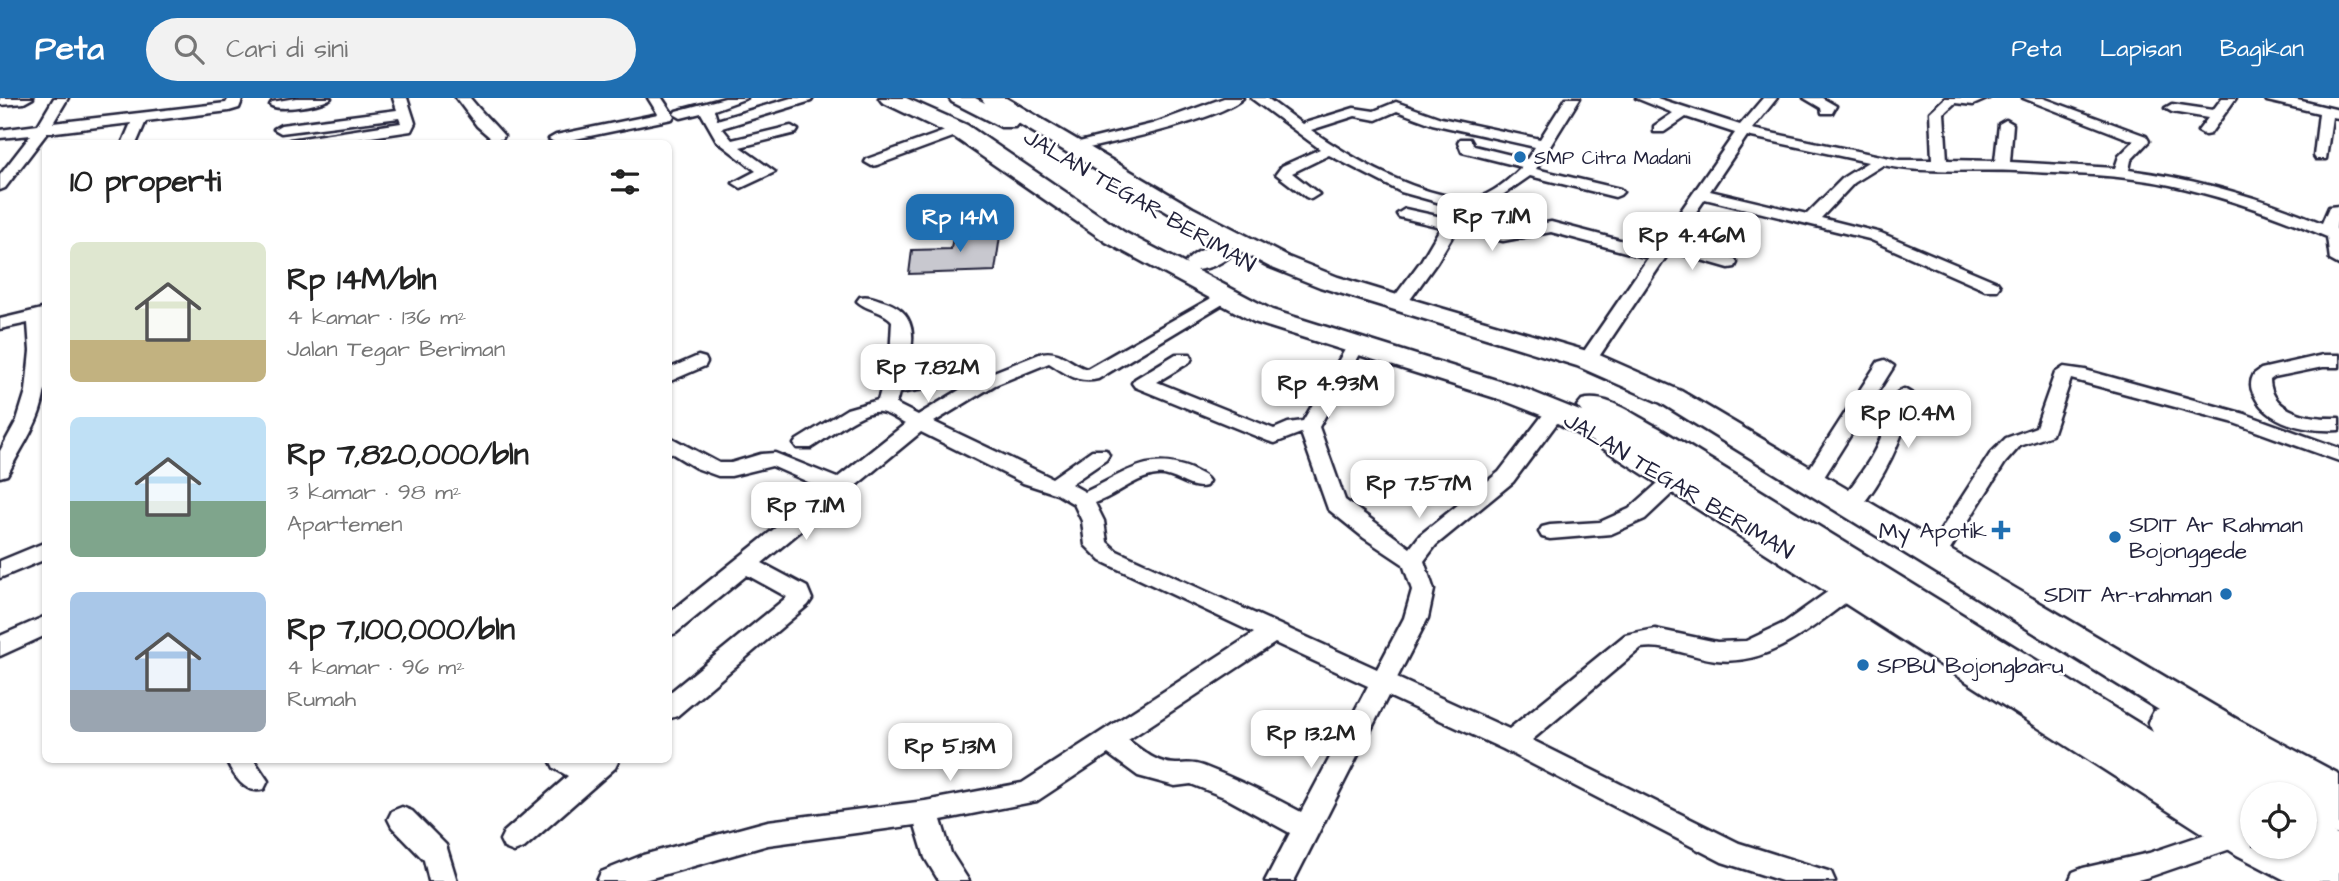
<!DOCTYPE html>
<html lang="id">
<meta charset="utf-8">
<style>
:root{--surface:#fff;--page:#f2f2f2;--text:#222;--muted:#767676;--accent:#1f6fb2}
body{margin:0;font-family:"Architects Daughter",sans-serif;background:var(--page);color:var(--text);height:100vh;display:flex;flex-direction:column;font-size:26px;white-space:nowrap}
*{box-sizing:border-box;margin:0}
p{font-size:23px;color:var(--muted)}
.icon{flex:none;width:38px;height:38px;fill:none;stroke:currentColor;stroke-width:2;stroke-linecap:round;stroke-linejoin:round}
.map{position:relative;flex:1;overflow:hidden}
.side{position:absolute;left:42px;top:42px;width:630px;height:623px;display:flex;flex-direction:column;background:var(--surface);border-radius:10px;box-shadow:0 2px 5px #0004}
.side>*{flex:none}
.tools{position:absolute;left:2240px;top:684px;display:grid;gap:14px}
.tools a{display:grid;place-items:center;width:77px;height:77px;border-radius:50%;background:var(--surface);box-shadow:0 2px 5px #0004;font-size:35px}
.price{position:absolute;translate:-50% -60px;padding:0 16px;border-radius:14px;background:#fff;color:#222;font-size:23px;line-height:46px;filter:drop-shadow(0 2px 4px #0008)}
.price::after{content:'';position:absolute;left:50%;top:42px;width:21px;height:16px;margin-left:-10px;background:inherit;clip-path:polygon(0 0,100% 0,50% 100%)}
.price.selected{background:var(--accent);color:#fff}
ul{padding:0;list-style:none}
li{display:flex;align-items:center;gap:21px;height:175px;padding:0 28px}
li span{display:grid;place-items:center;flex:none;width:196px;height:140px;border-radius:10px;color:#555}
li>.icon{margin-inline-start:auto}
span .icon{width:84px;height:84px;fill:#fffc;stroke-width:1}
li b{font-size:30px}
h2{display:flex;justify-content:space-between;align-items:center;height:84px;padding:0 28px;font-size:30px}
header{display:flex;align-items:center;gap:42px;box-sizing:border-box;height:98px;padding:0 35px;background:var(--accent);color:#fff}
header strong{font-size:33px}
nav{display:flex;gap:38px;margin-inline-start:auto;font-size:24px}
.search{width:490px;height:63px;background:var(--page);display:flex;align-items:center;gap:18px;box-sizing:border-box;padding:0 24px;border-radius:38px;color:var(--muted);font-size:26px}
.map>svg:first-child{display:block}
.building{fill:#c8c8cf;stroke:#22223b;stroke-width:2}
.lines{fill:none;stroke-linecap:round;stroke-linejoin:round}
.street-casing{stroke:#22223b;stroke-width:5}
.secondary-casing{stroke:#22223b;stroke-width:5}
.primary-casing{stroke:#22223b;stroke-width:5}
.street{fill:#fff;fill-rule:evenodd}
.secondary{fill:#fff;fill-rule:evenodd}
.primary{fill:#fff;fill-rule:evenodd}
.poi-dot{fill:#1f6fb2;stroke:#fff;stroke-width:2.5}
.labels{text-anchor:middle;stroke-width:5;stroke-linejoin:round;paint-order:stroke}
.far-poi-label{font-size:19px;fill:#22223b;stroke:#fff;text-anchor:start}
.street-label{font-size:23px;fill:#22223b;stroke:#fff}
.poi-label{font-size:23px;fill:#22223b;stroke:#fff;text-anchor:start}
</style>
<header>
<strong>Peta</strong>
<div class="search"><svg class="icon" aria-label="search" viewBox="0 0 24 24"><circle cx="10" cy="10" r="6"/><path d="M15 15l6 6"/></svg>Cari di sini</div>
<nav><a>Peta</a><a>Lapisan</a><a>Bagikan</a></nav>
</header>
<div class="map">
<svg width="2339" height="783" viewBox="0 0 2339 783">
<rect width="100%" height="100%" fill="#fff"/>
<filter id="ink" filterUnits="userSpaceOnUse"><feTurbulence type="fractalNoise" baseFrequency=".0143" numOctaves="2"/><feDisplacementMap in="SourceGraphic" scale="14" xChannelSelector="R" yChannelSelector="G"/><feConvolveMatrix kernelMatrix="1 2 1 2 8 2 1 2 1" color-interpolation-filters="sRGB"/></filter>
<g filter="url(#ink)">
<path class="building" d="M 1001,131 L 995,173 L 909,176 L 912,152 L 951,151 L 954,132 Z"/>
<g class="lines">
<defs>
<g id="street">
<path d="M 54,0 L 68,0 L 53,25 L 226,5 L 229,0 L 243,0 L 239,10 L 229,13 L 146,23 L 136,46 L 122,46 L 131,25 L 47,35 L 5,90 L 0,92 L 0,77 L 31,37 L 0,40 L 0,32 L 38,27 Z"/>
<path d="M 296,0 L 331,0 C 322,7 278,14 270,7 L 272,4 Z"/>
<path d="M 393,0 L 407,0 L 415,25 L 411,33 L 325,46 L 283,46 L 290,42 L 401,25 L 399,20 L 281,35 L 274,31 L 281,27 L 397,12 Z"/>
<path d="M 456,0 L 470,0 C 481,14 493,25 504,38 L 502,41 L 492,41 L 477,28 Z"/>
<path d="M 648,0 L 662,0 L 674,18 L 672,21 L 556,45 L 549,41 L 556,37 L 658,16 Z"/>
<path d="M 725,0 L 747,0 L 714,12 L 717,22 L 791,0 L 813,0 L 811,3 L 722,30 L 732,42 L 791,28 L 798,32 L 796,35 L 740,49 L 775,74 L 741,90 L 733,85 L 756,73 L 717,43 L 701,15 L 681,20 L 674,16 L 676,13 Z"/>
<path d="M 1224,0 L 1243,0 C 1220,22 1111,45 1076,53 L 1069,49 L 1071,46 L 1152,26 Z"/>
<path d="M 1251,0 L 1267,0 L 1302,26 L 1354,10 L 1374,13 L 1396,4 L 1441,20 L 1540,41 L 1566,0 L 1580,0 L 1536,71 L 1620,91 L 1623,94 L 1620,97 L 1615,99 L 1530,78 L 1494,103 L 1473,110 L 1460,124 L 1503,133 L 1551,124 L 1654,151 L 1656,149 L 1646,143 L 1648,140 L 1662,140 L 1735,35 L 1686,19 L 1664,34 L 1654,34 L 1654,28 L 1673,15 L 1636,0 L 1657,0 L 1740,27 L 1763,0 L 1777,0 L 1752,31 L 1899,62 L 1932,62 L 1930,14 L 1945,0 L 1989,0 L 1973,7 L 1955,5 L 1944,15 L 1947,62 L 1995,63 L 1999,26 L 2006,22 L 2013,26 L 2010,64 L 2115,70 L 2119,58 L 2134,43 L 2023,0 L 2043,0 L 2146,38 L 2149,43 L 2131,62 L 2129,72 C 2196,81 2260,99 2322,125 L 2329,109 L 2339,108 L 2336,131 L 2339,132 L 2339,167 L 2330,162 L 2327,139 C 2276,117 2225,99 2170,87 C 2120,76 2067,76 2016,73 C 1974,71 1923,76 1883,67 L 1854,85 L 1821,120 L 1881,135 L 1997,184 L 2000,188 L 1997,192 L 1985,192 L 1869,141 L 1705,101 L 1675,144 L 1735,161 L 1737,165 L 1735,169 L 1729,170 L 1670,153 L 1594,266 L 1587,268 L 1578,262 L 1648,160 L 1551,134 L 1503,143 L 1456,132 L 1437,164 L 1404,210 L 1392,210 L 1389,206 L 1421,163 L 1441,129 L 1399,119 L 1397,116 L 1405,111 L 1446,120 L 1455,109 L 1401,94 L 1329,57 L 1292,75 L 1319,96 L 1311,101 L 1306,99 L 1276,76 L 1282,68 L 1320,51 ZM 1397,13 L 1432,26 L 1535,49 L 1527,61 L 1474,48 L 1470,41 L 1460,41 L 1458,44 L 1462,54 L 1522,69 C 1509,82 1488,100 1468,102 C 1461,102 1453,99 1447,98 C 1397,86 1353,61 1311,32 L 1355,18 L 1376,22 ZM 1747,38 L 1868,64 L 1844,79 L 1807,116 L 1710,93 Z"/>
<path d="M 1804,0 L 1822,0 L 1836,8 L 1832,15 L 1822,15 L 1821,10 Z"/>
<path d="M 2222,0 L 2236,0 L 2210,36 L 2205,37 L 2198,33 L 2208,20 L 2172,14 L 2165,10 L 2172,6 L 2213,12 Z"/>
<path d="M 2265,0 L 2289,0 L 2339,12 L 2339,20 L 2332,19 L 2326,61 L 2316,61 L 2314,58 L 2319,15 L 2267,3 Z"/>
<path d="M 959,28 L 964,29 L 964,35 L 877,67 L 872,68 L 865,64 L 867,61 Z"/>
<path d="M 1222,194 L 1231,199 L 1228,203 L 1098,281 C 1078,286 1065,275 1049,265 L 995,287 L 934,324 L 1052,380 L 1092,352 L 1106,352 L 1109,357 L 1106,362 L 1071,386 L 1085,394 C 1123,377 1147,353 1191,371 C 1198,375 1205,376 1209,383 L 1206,388 C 1189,393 1175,375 1157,377 C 1135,379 1116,398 1095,405 L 1104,423 L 1107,444 L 1117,453 L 1377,571 L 1404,520 L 1412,492 L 1403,466 L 1364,440 L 1328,411 L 1301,335 L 1275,345 L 1268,343 L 1135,289 L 1132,285 L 1135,281 L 1176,256 L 1190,256 L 1192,260 L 1190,264 L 1157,284 L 1274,331 L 1288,325 L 1303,323 L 1349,245 L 1361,245 L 1364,249 L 1319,329 L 1345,402 L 1410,450 L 1420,437 L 1499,374 L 1549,309 L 1563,309 L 1566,313 L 1513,384 L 1436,447 L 1424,463 L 1434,492 L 1428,520 L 1397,580 L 1509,631 L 1625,537 L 1655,531 L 1717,544 L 1746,543 L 1784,525 L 1840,485 L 1848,483 L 1856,485 L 1859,491 L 1856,497 C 1816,526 1770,569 1716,562 C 1691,559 1666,546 1641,550 L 1532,642 L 1739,745 L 1831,774 L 1835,783 L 1782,783 L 1722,764 L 1503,651 L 1388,598 L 1294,783 L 1265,783 L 1290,735 L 1224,699 L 1191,686 L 1175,688 L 1138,678 L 1108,656 L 1037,703 L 941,722 L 951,755 L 969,783 L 939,783 L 925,760 L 915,727 L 768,747 L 641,783 L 597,783 L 601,774 L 643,757 L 768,723 L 925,703 L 1022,685 L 1254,535 L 1101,463 L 1085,447 L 1082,423 L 1074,406 L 1057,396 L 1023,385 L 921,334 L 762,465 L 807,489 L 812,501 L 808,507 L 677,618 L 668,621 L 668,596 L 787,499 L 747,477 L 676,535 L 668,538 L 668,516 L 824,391 L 772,368 L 731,378 L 718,378 L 696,370 L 668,353 L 668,338 L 719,365 L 731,365 L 761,356 L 775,355 L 837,380 L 905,326 C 898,322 888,315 880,314 C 862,311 827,341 811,350 L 797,350 L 794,346 L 797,342 L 847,311 L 878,302 L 890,261 L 892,223 C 883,212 867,213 857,203 L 860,199 C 869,197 877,201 886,204 C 924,217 912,253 903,283 L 957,274 L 966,280 L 957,286 L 899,295 L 896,306 L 918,317 L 981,279 L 1042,255 C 1061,251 1071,267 1087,271 ZM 1275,545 L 1368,588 L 1301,714 C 1269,697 1237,681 1203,668 C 1192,664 1186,666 1176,666 C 1157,666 1143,653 1128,642 Z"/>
<path d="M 46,210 C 46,242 51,281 40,313 C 33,334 20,352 10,372 L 7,377 L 0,379 L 0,353 L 17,322 L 26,293 L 30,253 L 28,225 L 0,231 L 0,221 Z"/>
<path d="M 2323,257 L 2339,257 L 2339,269 L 2323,269 L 2274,279 L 2270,282 C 2271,315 2312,321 2339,320 L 2339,332 C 2310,334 2268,327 2254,297 C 2250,290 2250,283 2254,276 L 2261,271 Z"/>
<path d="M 698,258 L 705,260 L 707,264 L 705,268 L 668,284 L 668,271 Z"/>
<path d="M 1885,262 L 1894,268 L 1819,387 L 1805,387 L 1802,382 L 1805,377 L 1878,264 Z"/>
<path d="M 2064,269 L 2085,272 L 2245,316 L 2339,350 L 2339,363 L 2231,324 L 2071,281 L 2052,337 L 2020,348 L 2005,365 L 1943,463 L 1935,466 L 1927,463 L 1924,458 L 1990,356 L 2006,340 L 2036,329 L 2055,275 Z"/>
<path d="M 1904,291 L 1914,297 C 1903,339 1887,377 1859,411 L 1843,411 L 1840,406 C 1858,377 1873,363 1885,329 C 1889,316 1890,295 1904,291 Z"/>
<path d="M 1674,375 L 1681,377 L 1684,382 L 1681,387 L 1645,421 L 1611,436 L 1550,441 L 1542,439 L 1539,434 L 1542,429 L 1550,427 L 1600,424 L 1629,411 L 1667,377 Z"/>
<path d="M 46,444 L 46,461 L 0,480 L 0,463 Z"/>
<path d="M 46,518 L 46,537 L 0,558 L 0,538 Z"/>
<path d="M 226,662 L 254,662 L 268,683 L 264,691 C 245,697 234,678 226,662 Z"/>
<path d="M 550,662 L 619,662 L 615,670 L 524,750 L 514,754 L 504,750 L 500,742 L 504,734 L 568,678 L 554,670 Z"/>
<path d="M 402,709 L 412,713 L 446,747 L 457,783 L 429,783 L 424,762 L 392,729 L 388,721 L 392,713 Z"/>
<path d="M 2238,725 L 2248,729 L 2252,737 L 2248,745 L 2149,779 L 2134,783 L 2069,783 L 2073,774 L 2083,770 L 2149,755 Z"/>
</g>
<path id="secondary" d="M 0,0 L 33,0 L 24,5 L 0,7 Z"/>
<path id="primary" d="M 879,0 L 906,0 L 967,27 L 1124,134 L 1187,167 L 1185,165 C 1193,154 1215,144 1228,147 L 1177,120 L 1018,25 L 1015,29 L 1001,29 L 952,4 L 949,0 L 975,0 L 985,5 L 981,0 L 1006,0 L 1193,110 L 1288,159 L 1338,179 L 1407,200 L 1597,256 L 1681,293 L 2240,623 L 2339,676 L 2339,737 L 2333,735 L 2339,738 L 2339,783 L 2287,783 L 2237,757 L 1593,344 L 1546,319 L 1505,303 L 1254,224 L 1106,144 L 951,37 L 882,4 ZM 1232,149 L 1270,169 L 1320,189 L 1577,268 L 1661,305 L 2159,612 L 2154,613 L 2148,624 L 2153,634 L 1659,330 C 1637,319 1607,295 1582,302 L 1577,308 L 1582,314 L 1525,291 L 1272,212 L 1196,172 C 1209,171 1227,164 1234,153 ZM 2252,696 L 2305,696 L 2305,723 L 2316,728 L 2305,724 L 2305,749 L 2252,749 Z"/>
</defs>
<use href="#street" class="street-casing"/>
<use href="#secondary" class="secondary-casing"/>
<use href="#primary" class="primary-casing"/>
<use href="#street" class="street"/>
<use href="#secondary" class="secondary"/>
<use href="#primary" class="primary"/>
</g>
</g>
<g class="poi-dot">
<circle cx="1520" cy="59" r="7"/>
<path d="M1997.5 421.5h7v7h7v7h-7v7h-7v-7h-7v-7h7z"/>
<circle cx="2115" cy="439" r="7"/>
<circle cx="2226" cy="496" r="7"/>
<circle cx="1863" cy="567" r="7"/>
</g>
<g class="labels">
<g class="far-poi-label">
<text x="1534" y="66">SMP Citra Madani</text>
</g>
<g class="street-label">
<text transform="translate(1140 102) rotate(30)" y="8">JALAN TEGAR BERIMAN</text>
<text transform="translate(1679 387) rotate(31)" y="8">JALAN TEGAR BERIMAN</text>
</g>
<g class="poi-label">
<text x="2129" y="434">SDIT Ar Rahman<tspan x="2129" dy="26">Bojonggede</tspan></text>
<text x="1987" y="440" text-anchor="end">My Apotik</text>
<text x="2212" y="504" text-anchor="end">SDIT Ar-rahman</text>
<text x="1877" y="575">SPBU Bojongbaru</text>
</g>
</g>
</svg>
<div class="tools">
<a><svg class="icon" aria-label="locate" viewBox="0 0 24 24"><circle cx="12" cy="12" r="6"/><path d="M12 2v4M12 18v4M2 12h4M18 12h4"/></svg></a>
</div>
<b class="price" style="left:1492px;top:155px">Rp 7.1M</b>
<b class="price selected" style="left:960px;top:156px">Rp 14M</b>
<b class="price" style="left:1692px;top:174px">Rp 4.46M</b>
<b class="price" style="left:928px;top:306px">Rp 7.82M</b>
<b class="price" style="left:1328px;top:322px">Rp 4.93M</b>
<b class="price" style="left:1908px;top:352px">Rp 10.4M</b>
<b class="price" style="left:1419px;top:422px">Rp 7.57M</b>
<b class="price" style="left:806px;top:444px">Rp 7.1M</b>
<b class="price" style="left:1311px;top:672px">Rp 13.2M</b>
<b class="price" style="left:950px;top:685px">Rp 5.13M</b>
<section class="side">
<h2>10 properti<svg class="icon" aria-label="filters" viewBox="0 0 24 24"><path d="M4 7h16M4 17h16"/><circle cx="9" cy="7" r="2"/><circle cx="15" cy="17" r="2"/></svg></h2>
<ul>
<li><span style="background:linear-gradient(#dfe7d0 70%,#c2b280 0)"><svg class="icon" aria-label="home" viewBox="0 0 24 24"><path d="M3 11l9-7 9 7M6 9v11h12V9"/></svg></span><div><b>Rp 14M/bln</b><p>4 kamar · 136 m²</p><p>Jalan Tegar Beriman</p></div></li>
<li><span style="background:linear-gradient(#bfe0f5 60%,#7fa58c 0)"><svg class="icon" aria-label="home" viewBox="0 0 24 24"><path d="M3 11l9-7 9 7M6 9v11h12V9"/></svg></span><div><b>Rp 7,820,000/bln</b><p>3 kamar · 98 m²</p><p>Apartemen</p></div></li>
<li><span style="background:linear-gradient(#a9c7e8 70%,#9aa5b1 0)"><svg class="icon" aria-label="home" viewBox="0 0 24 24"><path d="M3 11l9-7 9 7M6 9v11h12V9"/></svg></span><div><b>Rp 7,100,000/bln</b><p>4 kamar · 96 m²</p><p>Rumah</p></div></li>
</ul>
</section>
</div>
